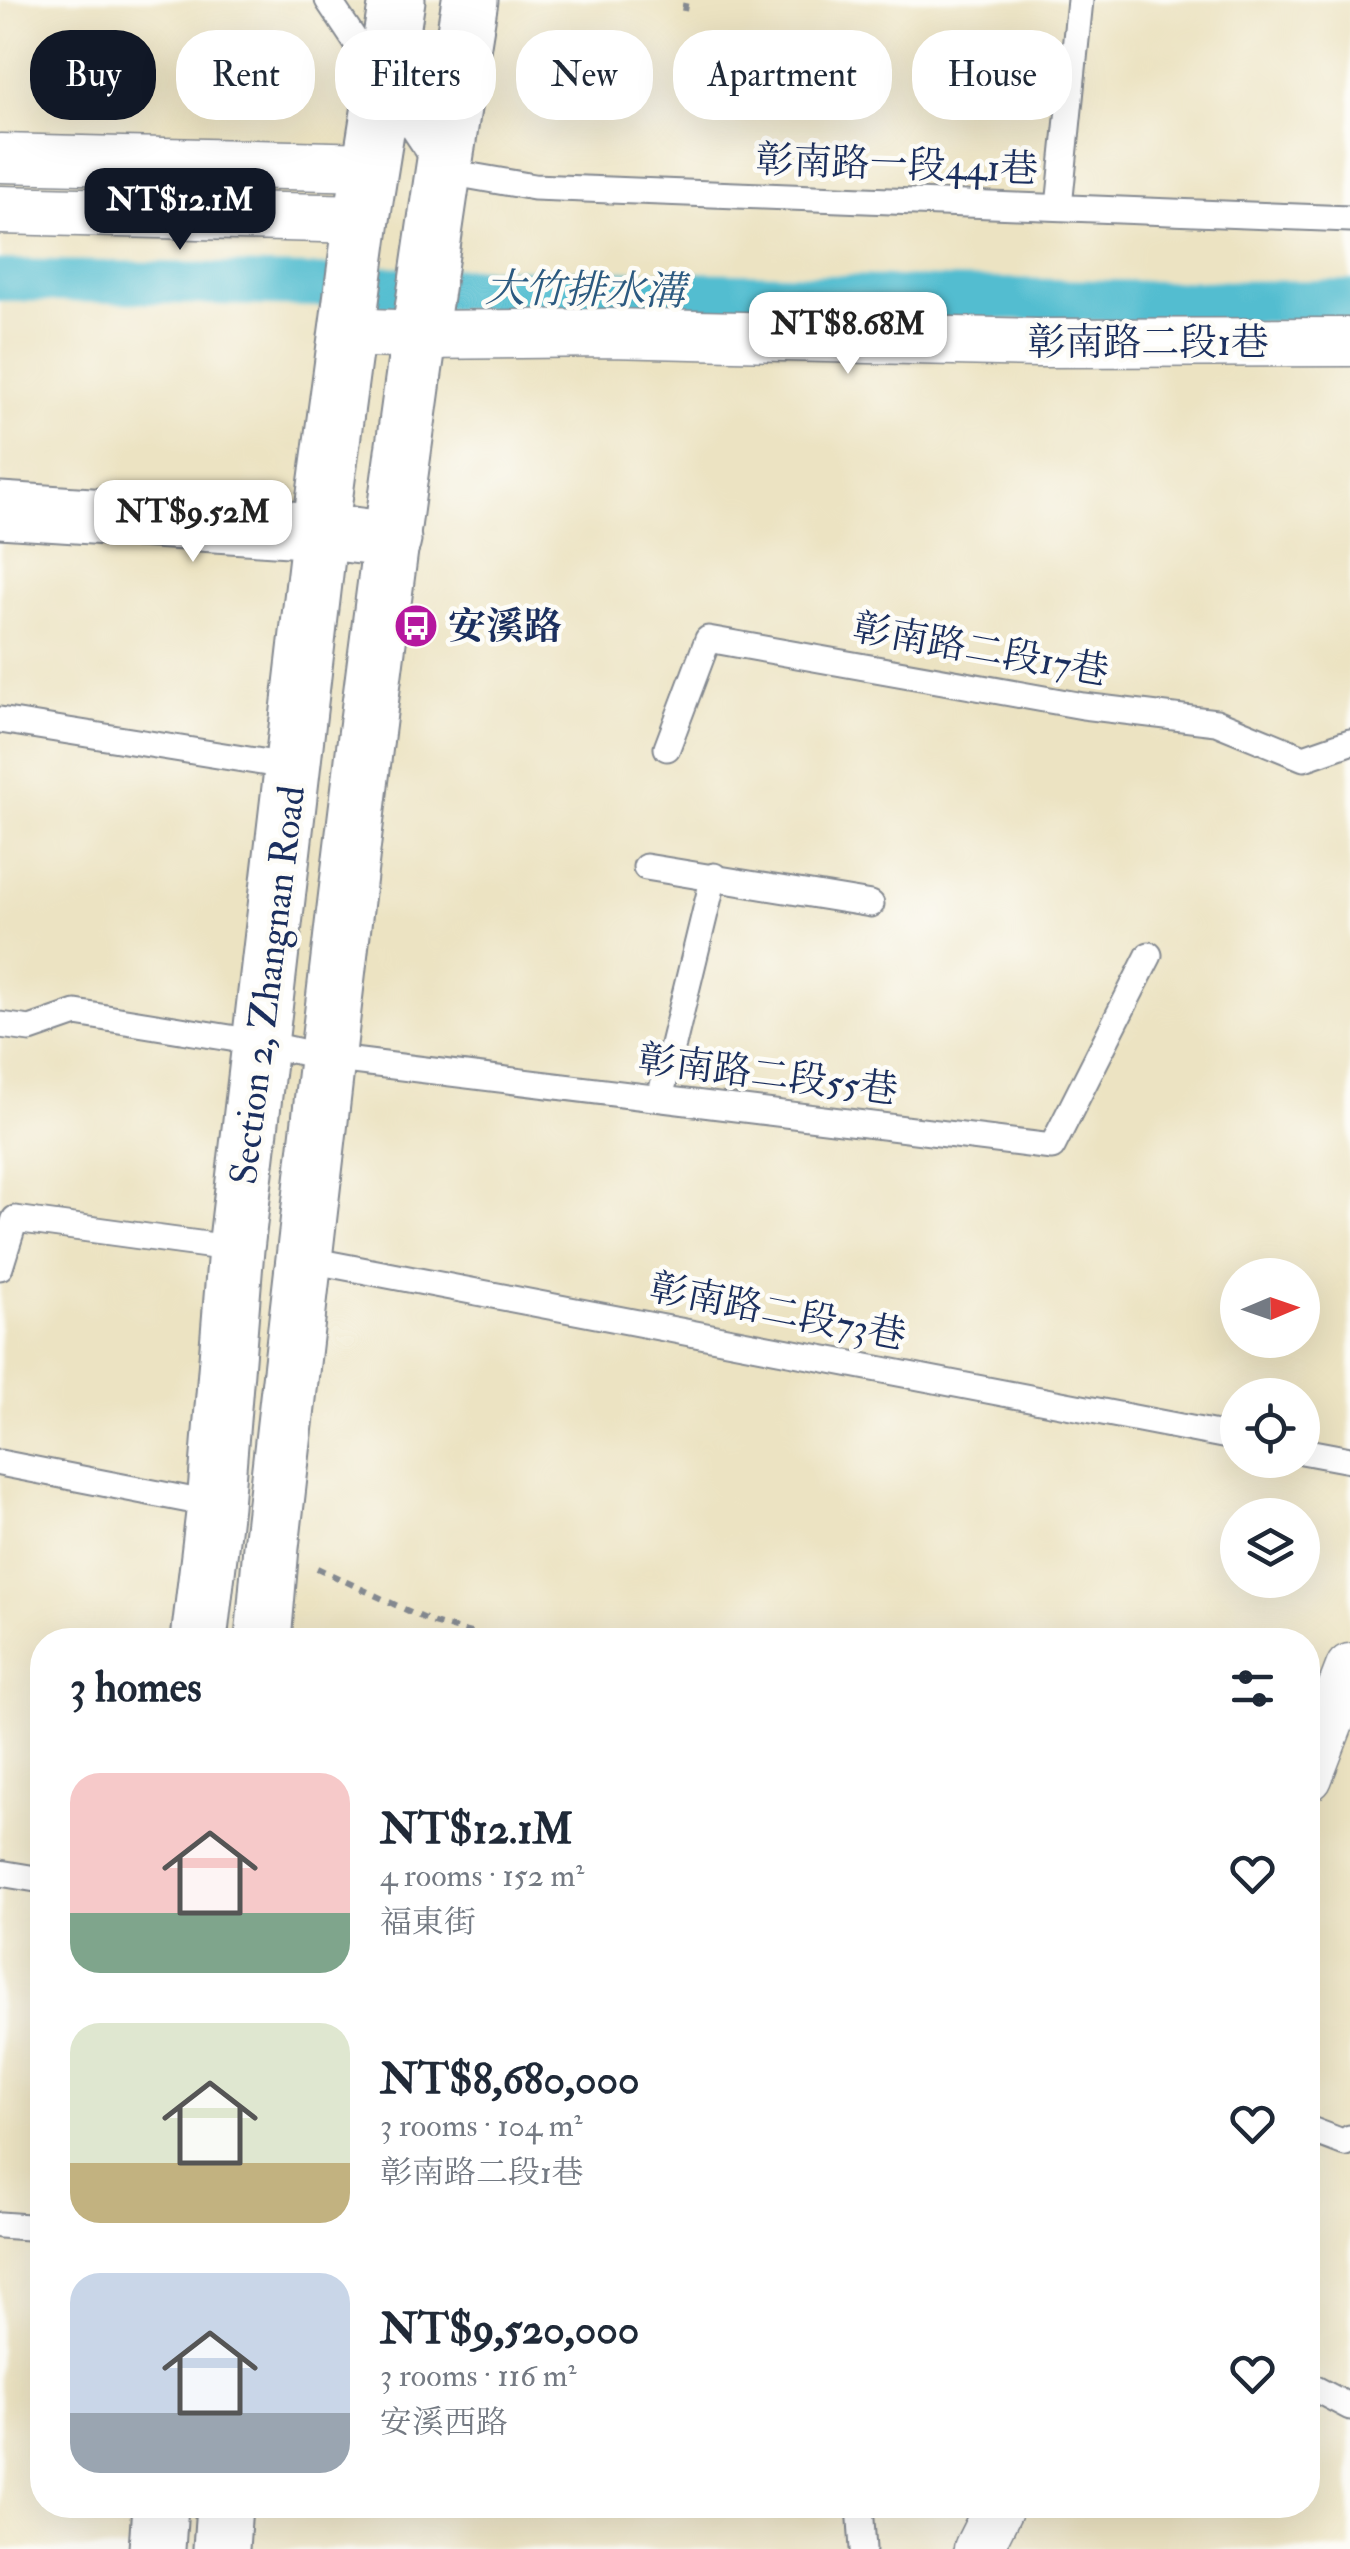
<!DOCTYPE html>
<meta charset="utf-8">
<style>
:root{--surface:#fff;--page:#f6f6f7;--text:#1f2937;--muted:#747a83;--accent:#111827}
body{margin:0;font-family:"IM FELL Double Pica","Noto Serif TC",serif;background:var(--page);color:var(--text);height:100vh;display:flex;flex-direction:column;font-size:38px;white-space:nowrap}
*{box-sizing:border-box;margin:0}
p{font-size:32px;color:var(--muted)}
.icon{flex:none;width:55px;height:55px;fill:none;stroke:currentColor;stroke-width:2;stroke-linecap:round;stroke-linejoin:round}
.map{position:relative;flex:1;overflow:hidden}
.panel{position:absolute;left:30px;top:1628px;width:1290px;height:890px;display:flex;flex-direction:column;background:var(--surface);border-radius:40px;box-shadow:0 10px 40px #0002}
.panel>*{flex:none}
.hud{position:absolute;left:30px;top:30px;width:1290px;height:90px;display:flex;gap:20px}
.needle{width:65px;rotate:88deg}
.fabs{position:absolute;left:1220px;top:1258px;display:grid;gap:20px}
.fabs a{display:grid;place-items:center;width:100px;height:100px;border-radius:50%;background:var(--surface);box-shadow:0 10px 40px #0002;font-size:50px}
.price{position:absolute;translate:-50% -85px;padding:0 22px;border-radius:20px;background:#fff;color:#222;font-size:32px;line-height:65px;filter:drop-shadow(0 2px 5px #0008)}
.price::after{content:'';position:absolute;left:50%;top:60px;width:30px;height:22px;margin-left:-15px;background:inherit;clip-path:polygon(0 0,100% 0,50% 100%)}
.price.active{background:var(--accent);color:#fff}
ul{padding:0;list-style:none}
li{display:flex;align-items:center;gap:30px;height:250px;padding:0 40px}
li span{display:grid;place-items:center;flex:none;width:280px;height:200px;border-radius:30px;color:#555}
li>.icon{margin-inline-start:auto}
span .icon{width:120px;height:120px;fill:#fffc;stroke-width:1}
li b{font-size:42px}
h2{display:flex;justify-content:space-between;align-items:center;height:120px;padding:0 40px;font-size:42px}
.tag{padding:0 35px;border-radius:40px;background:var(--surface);box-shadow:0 10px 40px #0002;font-size:35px;line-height:90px}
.tag.active{background:var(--accent);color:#fff}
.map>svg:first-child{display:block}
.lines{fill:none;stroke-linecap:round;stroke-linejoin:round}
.canal{stroke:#53bdd0;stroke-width:42}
.lane-casing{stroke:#848990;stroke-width:29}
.street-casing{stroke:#848990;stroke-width:51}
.secondary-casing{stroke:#848990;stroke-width:59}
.primary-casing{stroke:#848990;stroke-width:59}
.path{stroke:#848990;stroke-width:6;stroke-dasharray:8 8;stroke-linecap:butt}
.lane{stroke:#fff;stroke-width:25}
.street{stroke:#fff;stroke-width:48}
.secondary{stroke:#fff;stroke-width:55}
.primary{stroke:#fff;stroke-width:55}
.labels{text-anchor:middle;stroke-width:9;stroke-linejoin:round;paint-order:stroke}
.street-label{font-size:38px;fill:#1b2f5e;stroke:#fdfcf7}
.poi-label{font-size:38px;font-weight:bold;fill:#1b2f5e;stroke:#fdfcf7;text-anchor:start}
.water-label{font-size:40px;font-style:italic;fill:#2c5a80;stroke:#fdfcf7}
</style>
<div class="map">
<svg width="1350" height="2549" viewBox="0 0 1350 2549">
<rect width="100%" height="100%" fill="#fdfcf7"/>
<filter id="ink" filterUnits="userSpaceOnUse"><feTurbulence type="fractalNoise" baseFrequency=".01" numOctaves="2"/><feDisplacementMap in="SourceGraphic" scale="20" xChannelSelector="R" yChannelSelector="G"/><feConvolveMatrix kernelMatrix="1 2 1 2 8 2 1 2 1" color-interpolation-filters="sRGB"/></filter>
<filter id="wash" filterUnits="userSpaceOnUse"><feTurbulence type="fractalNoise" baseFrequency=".0048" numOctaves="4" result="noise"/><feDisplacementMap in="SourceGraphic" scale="40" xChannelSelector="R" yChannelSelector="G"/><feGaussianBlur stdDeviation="2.25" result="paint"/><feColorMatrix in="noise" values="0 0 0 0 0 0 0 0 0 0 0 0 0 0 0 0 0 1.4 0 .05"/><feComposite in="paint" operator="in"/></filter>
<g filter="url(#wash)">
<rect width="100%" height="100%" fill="#ece3c2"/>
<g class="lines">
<path class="canal" d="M 0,280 L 1164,302 L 1350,301"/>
</g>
</g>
<g filter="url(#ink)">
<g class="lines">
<defs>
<g id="lane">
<path d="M 328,0 L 442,171 L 534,187 L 1350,219"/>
<path d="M 1059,207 L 1080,0"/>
<path d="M 0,720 L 293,767"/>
<path d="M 667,748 L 708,639 L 1083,706 L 1216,722 L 1304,758 L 1350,742"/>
<path d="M 646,867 L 871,904"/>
<path d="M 0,1025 L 30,1029 L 76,1013 L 261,1043 L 328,1058 L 1052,1147 L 1149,955"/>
<path d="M 660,1098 L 714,876"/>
<path d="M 304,1259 L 1238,1438"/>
<path d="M 0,1267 L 15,1219 L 236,1249"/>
<path d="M 1302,1451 L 1350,1460"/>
<path d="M 0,1463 L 215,1505"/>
<path d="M 0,1873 L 42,1880"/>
<path d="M 1308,2129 L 1345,2143 L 1350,2138"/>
<path d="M 0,2225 L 42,2228"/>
<path d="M 1308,2385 L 1350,2407"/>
<path d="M 860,2505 L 863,2549"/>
</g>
<g id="street">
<path d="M 0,158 L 372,167"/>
<path d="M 0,210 L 362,219"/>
<path d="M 347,332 L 419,335 L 609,333 L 1038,343 L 1350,342"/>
<path d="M 1308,1777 L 1350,1668"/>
<path d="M 978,2549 L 1000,2505"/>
</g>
<path id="secondary" d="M 0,510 L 320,531 L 393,540"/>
<g id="primary">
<path d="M 199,1640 L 215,1505 L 236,1249 L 320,531 L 362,219 L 397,0"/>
<path d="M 263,1640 L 271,1547 C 330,1031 387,513 470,0"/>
<path d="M 157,2549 L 160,2505"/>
<path d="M 221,2549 L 224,2505"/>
</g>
</defs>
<use href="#lane" class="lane-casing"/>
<use href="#street" class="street-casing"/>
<use href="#secondary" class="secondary-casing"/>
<use href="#primary" class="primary-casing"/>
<g class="path">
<path d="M 684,11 L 686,0"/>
<path d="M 317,1568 L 434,1623 L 496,1640"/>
</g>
<use href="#lane" class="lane"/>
<use href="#street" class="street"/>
<use href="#secondary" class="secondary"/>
<use href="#primary" class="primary"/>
</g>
</g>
<defs>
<symbol id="bus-disc" viewBox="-11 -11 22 22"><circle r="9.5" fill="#b5179e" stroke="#fdfcf7"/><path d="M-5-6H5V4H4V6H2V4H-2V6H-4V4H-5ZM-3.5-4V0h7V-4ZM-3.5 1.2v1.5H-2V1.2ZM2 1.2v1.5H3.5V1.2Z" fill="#fff"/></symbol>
</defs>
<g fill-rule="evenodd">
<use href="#bus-disc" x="391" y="601" width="50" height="50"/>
</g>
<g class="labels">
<g class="street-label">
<text transform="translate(897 164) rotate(2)" y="13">彰南路一段441巷</text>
<text x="1148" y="355">彰南路二段1巷</text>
<text transform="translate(981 649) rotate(10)" y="13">彰南路二段17巷</text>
<text transform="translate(267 985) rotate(-83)" y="13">Section 2, Zhangnan Road</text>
<text transform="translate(768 1074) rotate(7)" y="13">彰南路二段55巷</text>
<text transform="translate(778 1311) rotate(11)" y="13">彰南路二段73巷</text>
</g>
<g class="poi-label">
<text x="448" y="639">安溪路</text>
</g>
<g class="water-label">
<text transform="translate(585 289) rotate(1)" y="14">大竹排水溝</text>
</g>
</g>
</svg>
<div class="fabs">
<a><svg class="needle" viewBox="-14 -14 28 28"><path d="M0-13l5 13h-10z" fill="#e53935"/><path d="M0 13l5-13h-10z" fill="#747a83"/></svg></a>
<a><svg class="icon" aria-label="locate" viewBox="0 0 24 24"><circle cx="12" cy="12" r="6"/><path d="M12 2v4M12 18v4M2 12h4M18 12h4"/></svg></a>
<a><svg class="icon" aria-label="layers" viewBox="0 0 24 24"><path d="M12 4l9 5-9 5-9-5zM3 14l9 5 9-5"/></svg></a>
</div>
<b class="price active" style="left:180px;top:253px">NT$12.1M</b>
<b class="price" style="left:848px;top:377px">NT$8.68M</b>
<b class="price" style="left:193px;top:565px">NT$9.52M</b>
<div class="hud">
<a class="tag active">Buy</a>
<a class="tag">Rent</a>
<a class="tag">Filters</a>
<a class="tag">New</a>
<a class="tag">Apartment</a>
<a class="tag">House</a>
</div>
<section class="panel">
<h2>3 homes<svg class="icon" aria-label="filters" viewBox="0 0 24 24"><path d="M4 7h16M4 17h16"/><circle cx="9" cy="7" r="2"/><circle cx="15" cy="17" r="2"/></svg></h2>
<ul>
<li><span style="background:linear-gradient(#f6c9c9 70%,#7fa58c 0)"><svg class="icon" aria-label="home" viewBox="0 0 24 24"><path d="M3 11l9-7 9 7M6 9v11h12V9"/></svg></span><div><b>NT$12.1M</b><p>4 rooms · 152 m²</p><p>福東街</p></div><svg class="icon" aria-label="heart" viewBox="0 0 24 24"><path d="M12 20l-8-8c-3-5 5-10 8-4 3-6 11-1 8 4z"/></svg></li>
<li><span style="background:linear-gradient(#dfe7d0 70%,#c2b280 0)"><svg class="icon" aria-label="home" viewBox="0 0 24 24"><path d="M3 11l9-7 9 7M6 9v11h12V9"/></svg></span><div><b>NT$8,680,000</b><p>3 rooms · 104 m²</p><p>彰南路二段1巷</p></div><svg class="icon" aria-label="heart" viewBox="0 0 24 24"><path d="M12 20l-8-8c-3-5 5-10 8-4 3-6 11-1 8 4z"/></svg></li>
<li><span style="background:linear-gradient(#c9d6e8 70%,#9aa5b1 0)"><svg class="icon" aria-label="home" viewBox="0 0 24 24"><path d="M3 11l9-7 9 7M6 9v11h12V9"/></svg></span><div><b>NT$9,520,000</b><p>3 rooms · 116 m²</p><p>安溪西路</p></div><svg class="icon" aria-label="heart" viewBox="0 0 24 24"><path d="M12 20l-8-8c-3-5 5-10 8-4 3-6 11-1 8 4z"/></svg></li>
</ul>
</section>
</div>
